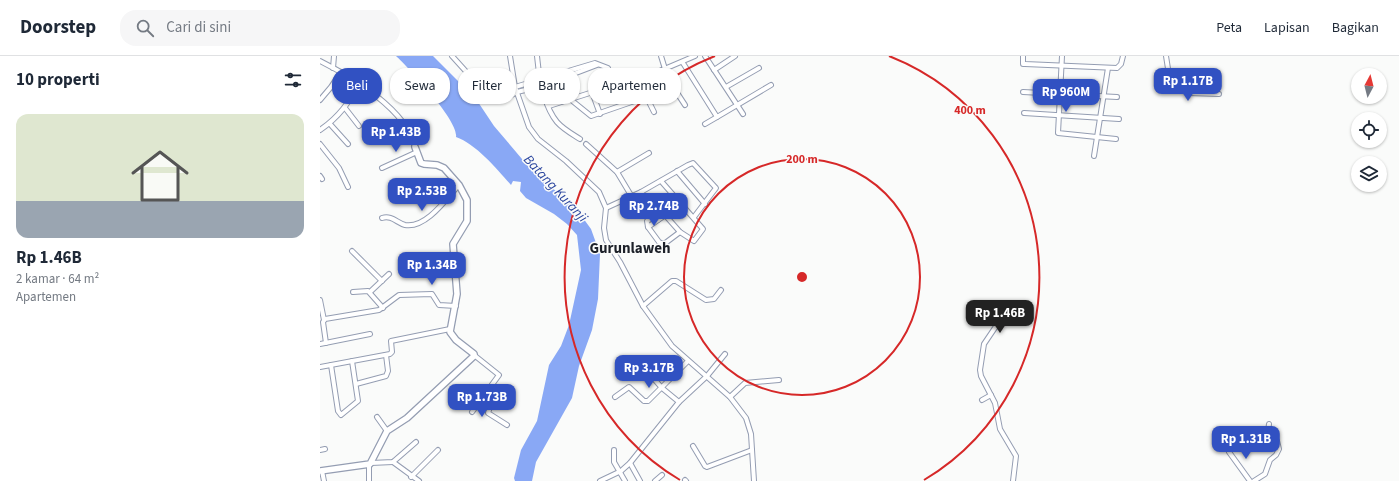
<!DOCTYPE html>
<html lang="id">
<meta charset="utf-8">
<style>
:root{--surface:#fff;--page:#f6f6f7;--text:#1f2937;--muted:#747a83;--line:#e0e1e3;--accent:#3151c2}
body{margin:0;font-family:"Source Sans 3",sans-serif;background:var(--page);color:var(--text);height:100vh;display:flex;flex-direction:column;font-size:15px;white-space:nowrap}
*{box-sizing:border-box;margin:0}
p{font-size:13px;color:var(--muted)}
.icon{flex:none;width:22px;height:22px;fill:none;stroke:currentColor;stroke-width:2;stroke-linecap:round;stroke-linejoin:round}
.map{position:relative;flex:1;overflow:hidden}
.details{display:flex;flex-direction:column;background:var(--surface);width:320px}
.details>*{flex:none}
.guide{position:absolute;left:12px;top:12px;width:380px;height:36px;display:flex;gap:8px}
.needle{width:26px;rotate:7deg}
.controls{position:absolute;left:1031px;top:12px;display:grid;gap:8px}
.controls a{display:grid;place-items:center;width:36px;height:36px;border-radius:50%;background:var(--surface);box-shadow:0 1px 3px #0004;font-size:20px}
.price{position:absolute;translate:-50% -34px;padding:0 9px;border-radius:8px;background:var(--accent);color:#fff;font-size:13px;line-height:26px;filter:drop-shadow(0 1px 2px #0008)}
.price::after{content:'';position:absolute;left:50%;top:24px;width:12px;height:9px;margin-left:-6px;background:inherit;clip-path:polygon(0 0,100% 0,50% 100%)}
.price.selected{background:#222;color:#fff}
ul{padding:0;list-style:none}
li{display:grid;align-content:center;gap:8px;height:212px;padding:0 16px}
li+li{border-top:1px solid var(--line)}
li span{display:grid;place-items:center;height:124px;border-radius:12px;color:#555}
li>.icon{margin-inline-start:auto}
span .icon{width:72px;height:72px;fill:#fffc;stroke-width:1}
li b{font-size:17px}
h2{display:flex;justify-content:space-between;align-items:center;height:48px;padding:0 16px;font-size:17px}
.chip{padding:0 14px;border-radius:16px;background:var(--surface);box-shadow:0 1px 3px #0004;font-size:14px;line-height:36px}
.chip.selected{background:var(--accent);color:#fff}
header{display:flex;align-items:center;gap:24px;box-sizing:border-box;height:56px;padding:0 20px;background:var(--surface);border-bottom:1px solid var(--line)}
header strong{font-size:19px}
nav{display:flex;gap:22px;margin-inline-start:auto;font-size:14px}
.search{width:280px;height:36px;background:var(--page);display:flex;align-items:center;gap:10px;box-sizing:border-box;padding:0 14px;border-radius:16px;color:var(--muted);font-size:15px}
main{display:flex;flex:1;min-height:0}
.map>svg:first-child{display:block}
.water{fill:#89a8f5}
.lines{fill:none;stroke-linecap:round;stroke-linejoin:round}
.street-casing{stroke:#949db2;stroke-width:6}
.secondary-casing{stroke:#949db2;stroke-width:8}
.street{stroke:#fff;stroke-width:4}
.secondary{stroke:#fff;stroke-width:5.5}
.ring{fill:none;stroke:#d62828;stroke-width:2}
.labels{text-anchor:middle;stroke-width:3;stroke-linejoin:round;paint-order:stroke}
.water-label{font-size:14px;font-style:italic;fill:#2c479f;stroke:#fafbfa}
.quarter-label{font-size:15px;font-weight:bold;fill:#1d2129;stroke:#fafbfa}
.centre{fill:#d62828;stroke:#fafbfa;stroke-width:2}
.ring-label{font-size:12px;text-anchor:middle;font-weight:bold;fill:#d62828;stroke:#fafbfa;stroke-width:3;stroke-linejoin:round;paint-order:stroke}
</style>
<header>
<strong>Doorstep</strong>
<div class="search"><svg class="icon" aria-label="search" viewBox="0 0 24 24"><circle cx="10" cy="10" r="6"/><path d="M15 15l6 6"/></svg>Cari di sini</div>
<nav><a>Peta</a><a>Lapisan</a><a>Bagikan</a></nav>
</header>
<main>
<section class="details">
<h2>10 properti<svg class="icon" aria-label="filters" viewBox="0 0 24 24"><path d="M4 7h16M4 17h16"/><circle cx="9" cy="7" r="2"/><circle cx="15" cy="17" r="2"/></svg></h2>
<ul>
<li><span style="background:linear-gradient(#dfe7d0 70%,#9aa5b1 0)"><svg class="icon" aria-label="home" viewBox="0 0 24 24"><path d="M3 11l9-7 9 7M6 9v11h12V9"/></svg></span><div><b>Rp 1.46B</b><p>2 kamar · 64 m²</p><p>Apartemen</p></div></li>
</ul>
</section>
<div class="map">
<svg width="1079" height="425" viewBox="0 0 1079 425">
<rect width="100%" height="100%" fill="#fafbfa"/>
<path class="water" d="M 76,0 L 113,0 L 156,43 L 174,70 L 213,116 L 255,151 L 271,173 L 280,198 L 278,243 L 272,274 L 259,310 L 252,342 L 216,406 L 212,425 L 195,425 L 194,422 L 201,394 L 217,365 L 229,309 L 241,290 L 249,269 L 261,214 L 257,179 L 247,168 L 234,158 L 206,142 L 200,135 L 201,126 L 193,125 L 191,129 C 177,113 156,88 136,81 C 139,65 89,12 76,0 Z"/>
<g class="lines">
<defs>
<g id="street">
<path d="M 132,0 L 170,42 L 176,45 L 183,44 L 197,36 L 222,30 L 277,9"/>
<path d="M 190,0 L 195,31 L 209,71 L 218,83 L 246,105 L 279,136 L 286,152 L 284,172 L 286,184 L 300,206 L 323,250 L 352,290 L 410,341 L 426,362 L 431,378 L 434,425"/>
<path d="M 217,0 C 219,21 223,49 237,66 C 243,73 252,78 260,83"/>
<path d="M 341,0 L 345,13"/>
<path d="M 385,0 L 423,58"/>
<path d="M 703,0 L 703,8 L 705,8 L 797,12 L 801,8 L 803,0"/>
<path d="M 742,0 L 738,77 L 796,83"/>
<path d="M 846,0 L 849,19 L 898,17"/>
<path d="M 0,5 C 32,21 87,54 95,91"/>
<path d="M 363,7 L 397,61 L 451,29"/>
<path d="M 13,12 L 14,0"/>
<path d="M 342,14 L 365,49"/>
<path d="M 394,14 L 415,0"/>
<path d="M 867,19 L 868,37 L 899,38"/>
<path d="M 195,31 L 275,7 L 288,12 L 293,29"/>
<path d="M 406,31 L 439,12"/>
<path d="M 272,36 L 280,58"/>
<path d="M 703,36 L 797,41"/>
<path d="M 327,42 L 334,56"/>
<path d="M 250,43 L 271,60 L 352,32"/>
<path d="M 0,44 L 11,31 L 21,16"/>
<path d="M 229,50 L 342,14 L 375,0"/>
<path d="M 25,52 L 39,70"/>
<path d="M 704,57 L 799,63"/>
<path d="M 10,68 L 28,88"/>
<path d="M 385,68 L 397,61"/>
<path d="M 0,74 C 19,61 29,47 39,27"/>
<path d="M 0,88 L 19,112 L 28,131"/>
<path d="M 266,88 L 297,116 L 312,141"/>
<path d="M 774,100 L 788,12"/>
<path d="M 62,112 L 97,96"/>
<path d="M 357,115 L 385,148"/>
<path d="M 297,116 L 329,97"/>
<path d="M 0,120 L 2,123"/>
<path d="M 341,125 L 383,173 L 374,185 L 360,176"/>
<path d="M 321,136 L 338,164 L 362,148"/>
<path d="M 286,152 L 321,136 L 368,109 L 373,107 L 396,132 L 374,161"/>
<path d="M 62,162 C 72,159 77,167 85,169 C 106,173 127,142 139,129"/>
<path d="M 338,164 L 328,171 L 339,186 L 344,188 L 360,176 L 345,159"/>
<path d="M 328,171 L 327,165 L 335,160"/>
<path d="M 32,195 L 62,225"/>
<path d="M 33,236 L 48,235 L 63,252"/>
<path d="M 50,236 L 69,218"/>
<path d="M 0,244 L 4,264"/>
<path d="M 323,250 L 352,225 L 356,225 L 386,244 L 394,243 L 401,234"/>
<path d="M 687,254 L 664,288 L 660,314 L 661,320 L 675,347 L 680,373 L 696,400 L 693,425"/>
<path d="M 6,287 L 3,266 L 5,263 L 59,254 L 79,239 L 112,238 L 119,249 L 136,250"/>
<path d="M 0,288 L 50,278"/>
<path d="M 319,306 L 342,332 L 359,346"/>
<path d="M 11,309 L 18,355 L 21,359 L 38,345 L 32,305"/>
<path d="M 0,311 L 70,298 L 72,296 L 71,285 L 130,273"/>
<path d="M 36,328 L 66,320 L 68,315 L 66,299"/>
<path d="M 168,335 L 172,345 L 168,357 L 187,369"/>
<path d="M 295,341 L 309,331 L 324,345 L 328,345 L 368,305"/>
<path d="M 410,341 L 425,327 L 459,324"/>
<path d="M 662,344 L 671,339"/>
<path d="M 152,356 L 179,319 L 154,299"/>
<path d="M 57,361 L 67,375"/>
<path d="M 373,390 L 385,410 L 387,411 L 432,394"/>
<path d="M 0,394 L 5,393"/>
<path d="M 294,394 L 294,406 L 305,425"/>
<path d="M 909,396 L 930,425"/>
<path d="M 73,406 L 99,425"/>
<path d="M 51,407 L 73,406 L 96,386"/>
<path d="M 310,407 L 320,425"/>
<path d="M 49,409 L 49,425"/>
<path d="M 2,415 L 4,425"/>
<path d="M 91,421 L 118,394"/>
<path d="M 365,424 L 366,425"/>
<path d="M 280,425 L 301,415 L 310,407 L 359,346 L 387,320 L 405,298"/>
<path d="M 335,425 L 342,419"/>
<path d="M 934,425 L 945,418 L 950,404 L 956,399 L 959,393 L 957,385 L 948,375 L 949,368"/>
</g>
<path id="secondary" d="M 0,415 L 50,408 L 67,375 L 87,362 L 154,300 L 154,298 L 136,284 L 130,276 L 137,238 L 133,188 L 147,165 L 147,144 L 139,129 L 124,112 L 117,109 L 104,108 L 101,107 L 95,91"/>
</defs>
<use href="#street" class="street-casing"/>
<use href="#secondary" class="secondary-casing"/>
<use href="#street" class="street"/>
<use href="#secondary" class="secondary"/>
</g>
<g class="ring">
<circle cx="482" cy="221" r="118"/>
<path d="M360 424A237 237 0 0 1 395 0M569 0A237 237 0 0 1 604 424"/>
</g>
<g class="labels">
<g class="water-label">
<text transform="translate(236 132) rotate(47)" y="5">Batang Kuranji</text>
</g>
<g class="quarter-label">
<text x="310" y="197">Gurunlaweh</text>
</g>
</g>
<circle cx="482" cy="221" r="6" class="centre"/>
<g class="ring-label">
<text x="650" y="58">400 m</text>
<text x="482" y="107">200 m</text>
</g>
</svg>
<div class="controls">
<a><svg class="needle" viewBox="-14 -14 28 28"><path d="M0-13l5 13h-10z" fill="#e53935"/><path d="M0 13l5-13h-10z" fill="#747a83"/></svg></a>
<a><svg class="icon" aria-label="locate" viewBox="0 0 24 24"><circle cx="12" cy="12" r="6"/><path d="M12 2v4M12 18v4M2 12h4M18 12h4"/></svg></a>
<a><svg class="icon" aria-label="layers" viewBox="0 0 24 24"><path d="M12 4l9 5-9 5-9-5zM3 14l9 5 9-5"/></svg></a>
</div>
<b class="price" style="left:868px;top:46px">Rp 1.17B</b>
<b class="price" style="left:746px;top:57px">Rp 960M</b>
<b class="price" style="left:76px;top:97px">Rp 1.43B</b>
<b class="price" style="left:102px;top:156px">Rp 2.53B</b>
<b class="price" style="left:334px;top:171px">Rp 2.74B</b>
<b class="price" style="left:112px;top:230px">Rp 1.34B</b>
<b class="price selected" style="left:680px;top:278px">Rp 1.46B</b>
<b class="price" style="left:329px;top:333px">Rp 3.17B</b>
<b class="price" style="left:162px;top:362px">Rp 1.73B</b>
<b class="price" style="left:926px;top:404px">Rp 1.31B</b>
<div class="guide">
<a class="chip selected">Beli</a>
<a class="chip">Sewa</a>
<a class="chip">Filter</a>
<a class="chip">Baru</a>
<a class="chip">Apartemen</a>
</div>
</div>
</main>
